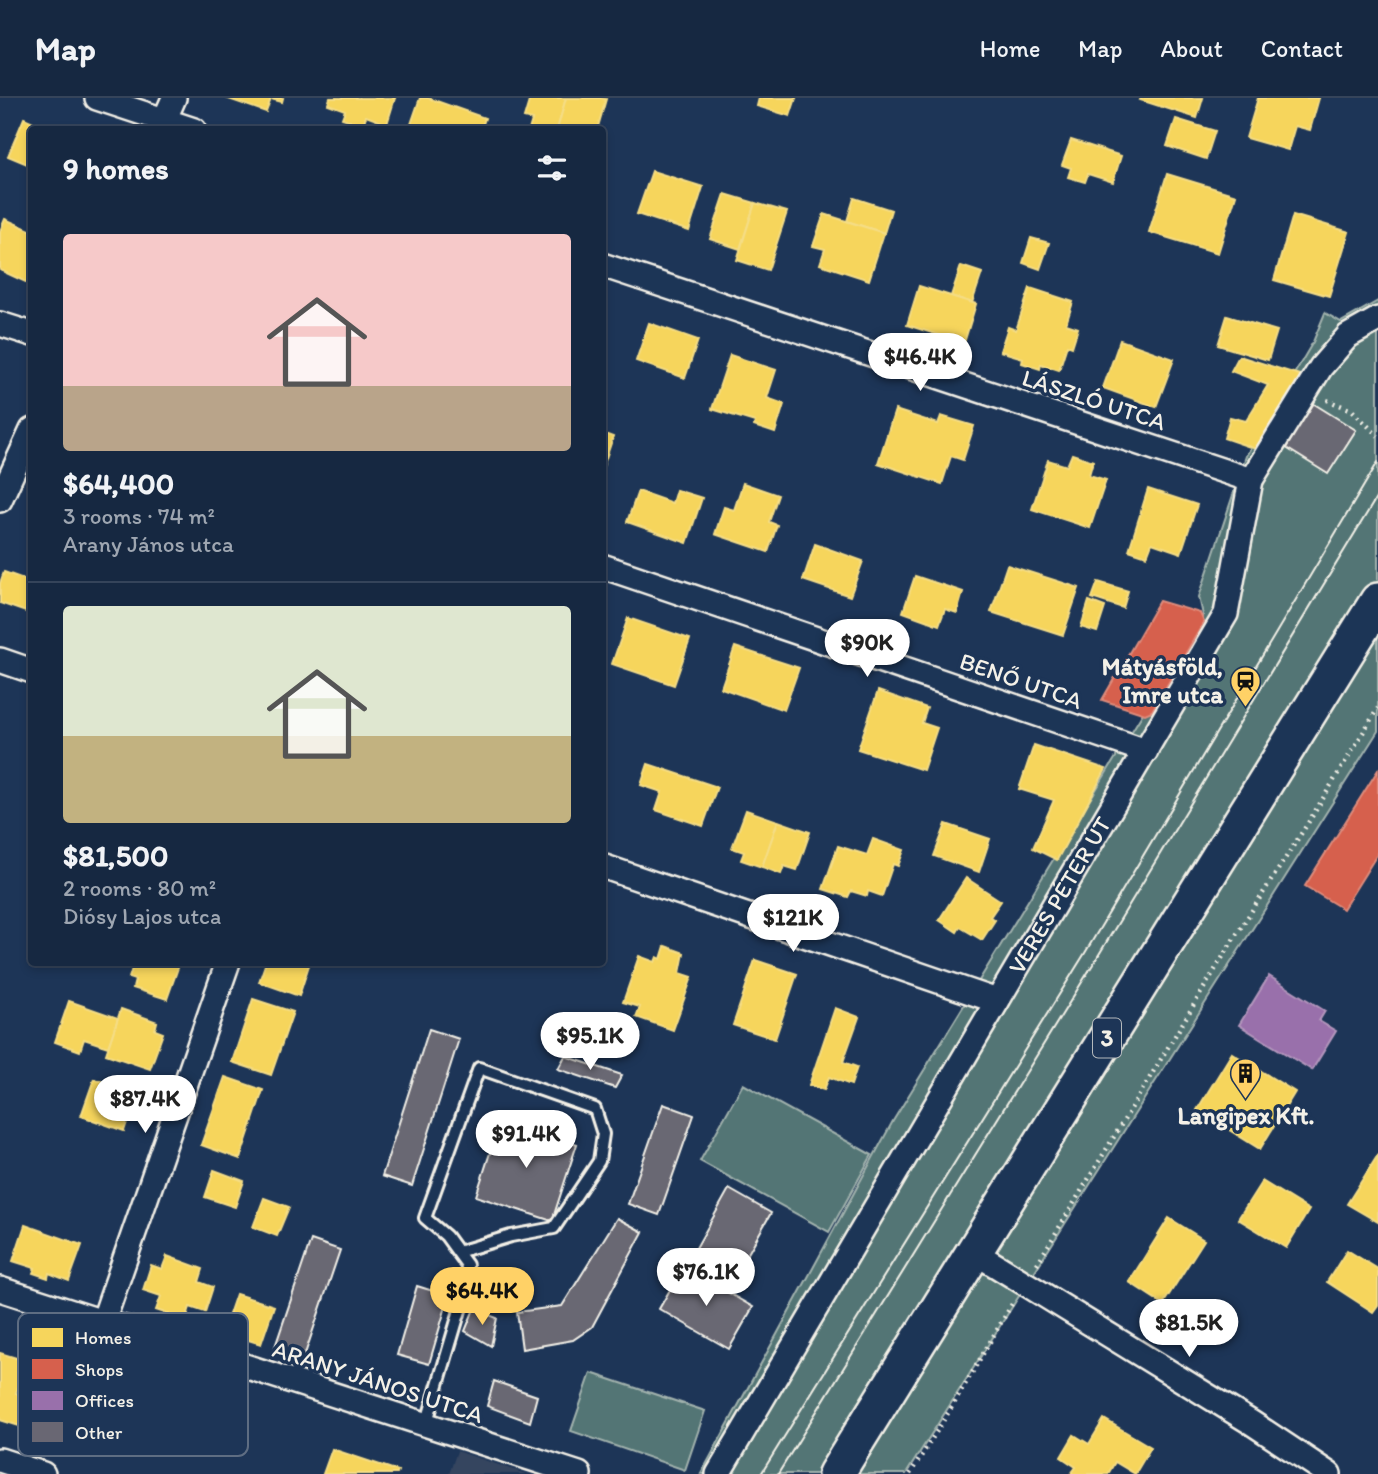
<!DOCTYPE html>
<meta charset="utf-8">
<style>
:root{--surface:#162841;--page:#1f3048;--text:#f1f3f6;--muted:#9ea6b1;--line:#35445a;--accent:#ffd166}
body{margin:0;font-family:Itim,sans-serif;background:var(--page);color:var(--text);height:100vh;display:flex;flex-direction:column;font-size:26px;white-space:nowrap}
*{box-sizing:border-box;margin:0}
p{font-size:23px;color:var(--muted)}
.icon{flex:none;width:38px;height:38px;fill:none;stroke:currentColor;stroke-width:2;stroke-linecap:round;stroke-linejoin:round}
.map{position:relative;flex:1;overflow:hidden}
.sheet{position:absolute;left:28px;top:28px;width:578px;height:840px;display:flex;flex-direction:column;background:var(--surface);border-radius:7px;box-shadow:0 4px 10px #0003,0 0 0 2px var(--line)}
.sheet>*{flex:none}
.price{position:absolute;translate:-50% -60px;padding:0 16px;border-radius:24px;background:#fff;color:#222;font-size:23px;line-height:46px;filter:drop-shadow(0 2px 4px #0008)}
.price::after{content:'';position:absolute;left:50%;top:42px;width:21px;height:16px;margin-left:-10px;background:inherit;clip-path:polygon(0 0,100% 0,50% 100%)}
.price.on{background:var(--accent);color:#111}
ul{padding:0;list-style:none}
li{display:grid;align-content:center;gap:14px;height:371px;padding:0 35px}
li+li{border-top:2px solid var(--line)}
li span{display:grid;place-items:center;height:217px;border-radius:7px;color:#555}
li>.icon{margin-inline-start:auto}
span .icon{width:126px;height:126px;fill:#fffc;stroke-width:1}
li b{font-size:30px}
h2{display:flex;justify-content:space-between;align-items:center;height:84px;padding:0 35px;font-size:30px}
header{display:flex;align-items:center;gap:42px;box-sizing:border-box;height:98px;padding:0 35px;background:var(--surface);border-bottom:2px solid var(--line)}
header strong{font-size:33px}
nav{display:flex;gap:38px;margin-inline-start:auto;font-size:24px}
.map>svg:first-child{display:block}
.built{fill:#34445f}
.green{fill:#527575;stroke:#a3b3ae;stroke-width:2}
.homes{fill:#f6d55c;stroke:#f5dd86;stroke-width:2}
.shops{fill:#d6604d;stroke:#df8c7c;stroke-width:2}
.offices{fill:#9970ab;stroke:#b497bd;stroke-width:2}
.building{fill:#696773;stroke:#f4f1e8;stroke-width:2}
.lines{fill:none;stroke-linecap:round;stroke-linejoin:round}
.service-casing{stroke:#f4f1e8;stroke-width:16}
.minor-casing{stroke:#f4f1e8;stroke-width:28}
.primary-casing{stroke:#f4f1e8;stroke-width:40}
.path{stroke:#f4f1e8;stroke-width:4.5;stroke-dasharray:2 5;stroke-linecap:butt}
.service{stroke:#1d3557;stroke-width:10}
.minor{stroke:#1d3557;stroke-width:23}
.primary{stroke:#1d3557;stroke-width:35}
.tram{stroke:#f4f1e8;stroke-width:2}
.labels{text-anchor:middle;stroke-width:7;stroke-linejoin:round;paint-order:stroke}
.shield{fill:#1d3557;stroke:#b4b9bc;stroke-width:2}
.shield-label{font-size:23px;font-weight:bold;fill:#f4f1e8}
.street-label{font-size:24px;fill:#f4f1e8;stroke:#1d3557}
.poi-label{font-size:24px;font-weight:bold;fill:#f4f1e8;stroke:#1d3557;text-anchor:end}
.key{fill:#1d3557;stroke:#5e6d82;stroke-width:2}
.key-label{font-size:19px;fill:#f4f1e8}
</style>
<header>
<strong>Map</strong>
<nav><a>Home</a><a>Map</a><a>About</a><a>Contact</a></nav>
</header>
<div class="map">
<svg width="1378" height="1376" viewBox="0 0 1378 1376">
<rect width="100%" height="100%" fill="#1d3557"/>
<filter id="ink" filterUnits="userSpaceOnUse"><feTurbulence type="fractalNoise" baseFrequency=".0143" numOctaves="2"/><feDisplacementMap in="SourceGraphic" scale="14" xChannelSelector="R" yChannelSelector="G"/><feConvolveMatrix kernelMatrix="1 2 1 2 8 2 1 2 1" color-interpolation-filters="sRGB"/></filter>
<g filter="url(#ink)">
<path class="built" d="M 457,1353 L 526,1376 L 449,1376 Z"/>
<g class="green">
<path d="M 1378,203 L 1378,633 L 906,1376 L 701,1376 L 893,1023 L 1203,517 L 1199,499 L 1246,358 L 1313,244 L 1325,215 L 1341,224 Z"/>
<path d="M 743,986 L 872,1057 L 829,1134 L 700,1063 Z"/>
<path d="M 591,1275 L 705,1313 L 685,1372 L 571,1333 Z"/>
</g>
<g class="homes">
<path d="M 226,0 L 283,0 L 282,4 L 271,1 L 266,14 Z"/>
<path d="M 330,0 L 395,0 L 387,26 L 366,18 L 363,27 L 342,20 L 345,12 L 328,6 Z"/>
<path d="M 420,0 L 428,0 L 485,20 L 481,32 L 409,32 Z"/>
<path d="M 530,0 L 566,0 L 557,32 L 529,32 L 532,22 L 524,20 Z"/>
<path d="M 566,0 L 600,0 L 606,1 L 597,32 L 557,32 Z"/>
<path d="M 759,0 L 796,0 L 790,18 L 757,8 Z"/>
<path d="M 1141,0 L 1203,0 L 1197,20 L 1140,2 Z"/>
<path d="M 1258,0 L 1319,0 L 1310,32 L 1295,28 L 1288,52 L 1246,40 Z"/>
<path d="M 24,20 L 51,32 L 32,32 L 32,68 L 8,58 Z"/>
<path d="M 1176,21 L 1215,33 L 1206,61 L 1167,48 Z"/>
<path d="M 1071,42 L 1121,58 L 1113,84 L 1088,76 L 1085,84 L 1068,79 L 1071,70 L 1062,67 Z"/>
<path d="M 652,73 L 703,89 L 689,133 L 637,116 Z"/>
<path d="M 1167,76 L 1236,97 L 1218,155 L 1149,134 Z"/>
<path d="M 725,96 L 755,105 L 740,151 L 710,141 Z"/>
<path d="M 854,100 L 891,112 L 884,135 L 847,123 Z"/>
<path d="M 755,105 L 787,114 L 768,172 L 737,162 Z"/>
<path d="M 824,116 L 884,135 L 869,182 L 820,166 L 825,151 L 813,148 Z"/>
<path d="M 1293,117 L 1349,134 L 1329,198 L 1274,182 Z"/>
<path d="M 5,121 L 32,133 L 32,187 L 0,172 L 0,133 Z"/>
<path d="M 1031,140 L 1049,145 L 1040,171 L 1023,165 Z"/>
<path d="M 961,168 L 982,175 L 972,205 L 951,198 Z"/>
<path d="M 919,188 L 976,206 L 964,245 L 907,227 Z"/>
<path d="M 1030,190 L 1073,204 L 1066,226 L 1078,230 L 1072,249 L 1067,247 L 1059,272 L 1041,266 L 1040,271 L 1022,265 L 1023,260 L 1000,253 L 1008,229 L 1016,232 Z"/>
<path d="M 1227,218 L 1277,233 L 1268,262 L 1218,247 Z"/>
<path d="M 649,225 L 698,242 L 685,280 L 636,263 Z"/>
<path d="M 1120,242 L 1174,261 L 1156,309 L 1103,290 Z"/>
<path d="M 730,257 L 776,272 L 767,300 L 784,306 L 775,335 L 754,328 L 755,324 L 712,311 Z"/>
<path d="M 1239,258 L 1303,278 L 1259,352 L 1224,340 L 1230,319 L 1246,323 L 1268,287 L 1231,273 Z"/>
<path d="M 895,312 L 938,326 L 941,318 L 974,328 L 963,362 L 951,358 L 942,386 L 878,365 Z"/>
<path d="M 602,335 L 613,339 L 602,372 Z"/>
<path d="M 1072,356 L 1093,363 L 1089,377 L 1106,382 L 1090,430 L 1032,411 L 1048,362 L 1067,368 Z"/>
<path d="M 743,385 L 778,397 L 769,424 L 777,427 L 768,454 L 715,436 L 724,409 L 734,412 Z"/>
<path d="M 1148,391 L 1197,407 L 1181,455 L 1152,445 L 1147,458 L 1129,452 Z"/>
<path d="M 676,392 L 702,400 L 687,445 L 627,424 L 638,393 L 672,405 Z"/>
<path d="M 815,446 L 863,463 L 850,498 L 803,482 Z"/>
<path d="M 1007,467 L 1079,490 L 1063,537 L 991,514 Z"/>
<path d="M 4,474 L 32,484 L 32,516 L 0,505 L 0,485 Z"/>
<path d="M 915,478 L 963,494 L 957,515 L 945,511 L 939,527 L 903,514 Z"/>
<path d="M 1098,484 L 1128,493 L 1123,510 L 1092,500 Z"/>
<path d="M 1089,503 L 1105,509 L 1097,534 L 1081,529 Z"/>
<path d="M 628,520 L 690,541 L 674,587 L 612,566 Z"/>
<path d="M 735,549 L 799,570 L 784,612 L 721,590 Z"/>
<path d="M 878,593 L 927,610 L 922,625 L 937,630 L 923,672 L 858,651 Z"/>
<path d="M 1034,647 L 1106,671 L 1057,762 L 1033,750 L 1054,702 L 1019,691 Z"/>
<path d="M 648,666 L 717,689 L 703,728 L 656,712 L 662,694 L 641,687 Z"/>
<path d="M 746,712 L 778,723 L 762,769 L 741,762 L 744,754 L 732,750 Z"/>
<path d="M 778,723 L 810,734 L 797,772 L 784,768 L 781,776 L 762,769 Z"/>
<path d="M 946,726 L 990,741 L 979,774 L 934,758 Z"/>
<path d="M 873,741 L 904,752 L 898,768 L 893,766 L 882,798 L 868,793 L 867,798 L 851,793 L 848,799 L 823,791 L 838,748 L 867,757 Z"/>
<path d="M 966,780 L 1001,803 L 990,819 L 995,822 L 982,842 L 960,829 L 957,834 L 939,822 Z"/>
<path d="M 665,848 L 684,855 L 680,875 L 692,879 L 673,932 L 636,919 L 640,909 L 623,904 L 639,858 L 655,864 L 657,859 L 661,861 Z"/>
<path d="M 755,862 L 797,876 L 775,941 L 733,927 Z"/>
<path d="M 134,864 L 180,864 L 167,901 L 133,890 L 135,882 L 129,880 Z"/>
<path d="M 266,864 L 310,864 L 299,898 L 259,884 Z"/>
<path d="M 253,901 L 293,914 L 271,977 L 232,964 Z"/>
<path d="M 69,903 L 118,920 L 108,949 L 84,941 L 80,953 L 55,944 Z"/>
<path d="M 835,910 L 859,919 L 843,964 L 857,969 L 851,987 L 829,979 L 824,992 L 809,987 Z"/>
<path d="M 121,911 L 157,924 L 155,932 L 163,935 L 150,971 L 106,956 Z"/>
<path d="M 1232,955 L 1295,994 L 1260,1051 L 1197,1012 Z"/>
<path d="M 225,979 L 263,992 L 240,1061 L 201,1047 Z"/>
<path d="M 94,981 L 137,995 L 124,1033 L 81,1018 Z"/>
<path d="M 1378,1057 L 1378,1124 L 1347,1106 Z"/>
<path d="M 214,1072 L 244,1083 L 235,1109 L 205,1099 Z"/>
<path d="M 1262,1083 L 1309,1112 L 1286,1150 L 1238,1121 Z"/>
<path d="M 264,1100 L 289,1109 L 277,1138 L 253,1129 Z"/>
<path d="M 1169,1120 L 1204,1142 L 1163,1206 L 1129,1184 Z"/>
<path d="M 25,1127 L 82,1147 L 69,1183 L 49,1175 L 48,1180 L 33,1175 L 35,1170 L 13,1163 Z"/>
<path d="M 1347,1152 L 1378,1171 L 1378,1207 L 1373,1214 L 1327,1184 Z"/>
<path d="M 167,1158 L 203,1171 L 199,1184 L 213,1189 L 205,1214 L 190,1209 L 186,1222 L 156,1212 L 161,1198 L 143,1192 L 151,1167 L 162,1171 Z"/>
<path d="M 236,1196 L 274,1208 L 261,1246 L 223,1234 Z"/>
<path d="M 0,1255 L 26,1263 L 16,1295 L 51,1307 L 42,1335 L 0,1322 Z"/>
<path d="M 1104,1321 L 1151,1349 L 1135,1376 L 1115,1364 L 1108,1376 L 1071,1376 L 1076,1369 L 1061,1359 L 1074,1337 L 1089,1346 Z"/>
<path d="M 332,1351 L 398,1373 L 397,1376 L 323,1376 Z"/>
</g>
<g class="shops">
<path d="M 1159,503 L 1200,515 L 1204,524 L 1152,613 L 1145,616 L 1102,602 Z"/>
<path d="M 1378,672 L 1378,755 L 1343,811 L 1305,788 Z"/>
</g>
<path class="offices" d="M 1269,878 L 1325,913 L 1319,923 L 1336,933 L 1312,972 L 1239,927 Z"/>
<g class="building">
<path d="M 1311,304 L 1356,332 L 1328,376 L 1283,348 Z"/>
<path d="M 429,931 L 459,941 L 412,1088 L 382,1078 Z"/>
<path d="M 565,958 L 622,977 L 615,990 L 558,971 Z"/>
<path d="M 663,1006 L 694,1017 L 659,1117 L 628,1106 Z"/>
<path d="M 501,1021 L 577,1046 L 552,1123 L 476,1098 Z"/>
<path d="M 729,1091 L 771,1115 L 729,1189 L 687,1166 Z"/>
<path d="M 617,1120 L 643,1134 L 592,1229 L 573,1242 L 522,1251 L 517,1214 L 562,1208 Z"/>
<path d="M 311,1142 L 340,1152 L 303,1262 L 274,1252 Z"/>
<path d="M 683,1169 L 753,1209 L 729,1251 L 659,1211 Z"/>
<path d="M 417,1188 L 449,1198 L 429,1266 L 397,1257 Z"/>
<path d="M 474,1211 L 497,1220 L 491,1248 L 465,1233 Z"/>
<path d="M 494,1283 L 537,1298 L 530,1324 L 487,1308 Z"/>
</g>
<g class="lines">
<defs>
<path id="service" d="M 426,1327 L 466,1192 L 467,1167 L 446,1138 L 425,1120 L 479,970 L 595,1011 L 603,1036 L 599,1063 L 554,1130 L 511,1138 L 458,1154"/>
<g id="minor">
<path d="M 97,0 L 194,32"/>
<path d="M 160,32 L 174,0"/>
<path d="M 602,167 L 1251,382"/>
<path d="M 0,226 L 32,236"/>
<path d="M 0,402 L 32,332"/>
<path d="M 602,468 L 1146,653"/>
<path d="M 0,562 L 32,573"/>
<path d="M 602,768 L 997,903"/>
<path d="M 974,1154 L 1252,1325 L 1329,1376"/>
<path d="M 0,1191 L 103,1224 L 146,1236 L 579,1376"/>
<path d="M 103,1224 L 228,864"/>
<path d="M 0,1362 L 43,1376"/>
<path id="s1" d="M 718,1376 L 1226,516 L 1251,382 L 1321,269 L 1348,238 L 1378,221"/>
</g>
<path id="primary" d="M 836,1376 L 1378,503"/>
</defs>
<use href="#service" class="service-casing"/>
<use href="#minor" class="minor-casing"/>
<use href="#primary" class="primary-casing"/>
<g class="path">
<path d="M 1327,302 L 1352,312 L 1378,338"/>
<path d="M 1037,1166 L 1233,842 L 1308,725 L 1378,610"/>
<path d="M 910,1376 L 955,1304 L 1012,1206"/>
</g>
<use href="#service" class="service"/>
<use href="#minor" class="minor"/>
<use href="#primary" class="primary"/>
<g class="tram">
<path d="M 761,1376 L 1085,855 L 1378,364"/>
<path d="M 778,1376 L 1095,863 L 1378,397"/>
</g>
</g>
</g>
<defs>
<symbol id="station-pin" viewBox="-11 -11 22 30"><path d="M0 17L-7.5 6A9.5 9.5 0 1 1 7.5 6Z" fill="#ffd166" stroke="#1d3557"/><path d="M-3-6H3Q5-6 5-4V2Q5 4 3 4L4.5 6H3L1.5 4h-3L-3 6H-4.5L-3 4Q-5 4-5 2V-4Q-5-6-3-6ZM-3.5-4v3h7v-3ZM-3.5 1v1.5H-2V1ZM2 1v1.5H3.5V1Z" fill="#111"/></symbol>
<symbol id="building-pin" viewBox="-11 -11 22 30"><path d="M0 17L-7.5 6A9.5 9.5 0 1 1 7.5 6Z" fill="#ffd166" stroke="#1d3557"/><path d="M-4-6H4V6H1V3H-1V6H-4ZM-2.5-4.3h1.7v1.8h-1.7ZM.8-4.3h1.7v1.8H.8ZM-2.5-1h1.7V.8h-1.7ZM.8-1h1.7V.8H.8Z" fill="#111"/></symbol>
</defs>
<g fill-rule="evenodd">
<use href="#station-pin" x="1228" y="566" width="35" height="47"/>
<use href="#building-pin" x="1228" y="958" width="35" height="47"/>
</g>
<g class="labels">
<rect class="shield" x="1093" y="920.5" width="28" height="39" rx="5"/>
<g class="shield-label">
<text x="1107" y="948">3</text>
</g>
<g class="street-label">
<text transform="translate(1094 302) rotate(18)" y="8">LÁSZLÓ UTCA</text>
<text transform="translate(1021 583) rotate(19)" y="8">BENŐ UTCA</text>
<text dy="8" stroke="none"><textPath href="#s1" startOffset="672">VERES PÉTER ÚT</textPath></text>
<text transform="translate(378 1284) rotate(18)" y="8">ARANY JÁNOS UTCA</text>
</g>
<g class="poi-label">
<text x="1223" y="577">Mátyásföld,<tspan x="1223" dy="28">Imre utca</tspan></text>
<text x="1246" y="1026" text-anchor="middle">Langipex Kft.</text>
</g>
</g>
<rect x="18" y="1215" width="230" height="143" rx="10" class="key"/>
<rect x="32" y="1230" width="31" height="19" fill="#f6d55c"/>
<rect x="32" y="1261" width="31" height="20" fill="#d6604d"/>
<rect x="32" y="1293" width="31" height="19" fill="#9970ab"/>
<rect x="32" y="1324" width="31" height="20" fill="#696773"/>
<g class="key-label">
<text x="75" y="1246">Homes</text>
<text x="75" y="1278">Shops</text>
<text x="75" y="1309">Offices</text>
<text x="75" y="1341">Other</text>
</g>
</svg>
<b class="price" style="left:920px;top:295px">$46.4K</b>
<b class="price" style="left:867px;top:581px">$90K</b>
<b class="price" style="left:793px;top:856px">$121K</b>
<b class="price" style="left:590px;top:974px">$95.1K</b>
<b class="price" style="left:145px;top:1037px">$87.4K</b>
<b class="price" style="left:526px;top:1072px">$91.4K</b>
<b class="price" style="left:706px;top:1210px">$76.1K</b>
<b class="price on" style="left:482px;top:1229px">$64.4K</b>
<b class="price" style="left:1189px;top:1261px">$81.5K</b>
<section class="sheet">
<h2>9 homes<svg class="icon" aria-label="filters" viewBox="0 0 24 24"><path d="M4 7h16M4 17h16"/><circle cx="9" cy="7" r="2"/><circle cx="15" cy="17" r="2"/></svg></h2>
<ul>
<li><span style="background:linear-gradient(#f6c9c9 70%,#b9a48a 0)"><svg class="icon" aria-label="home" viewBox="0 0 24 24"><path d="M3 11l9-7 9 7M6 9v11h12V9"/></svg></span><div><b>$64,400</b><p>3 rooms · 74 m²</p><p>Arany János utca</p></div></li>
<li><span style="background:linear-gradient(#dfe7d0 60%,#c2b280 0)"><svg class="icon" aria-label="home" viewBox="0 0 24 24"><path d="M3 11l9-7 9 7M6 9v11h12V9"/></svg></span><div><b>$81,500</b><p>2 rooms · 80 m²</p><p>Diósy Lajos utca</p></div></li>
</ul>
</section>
</div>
